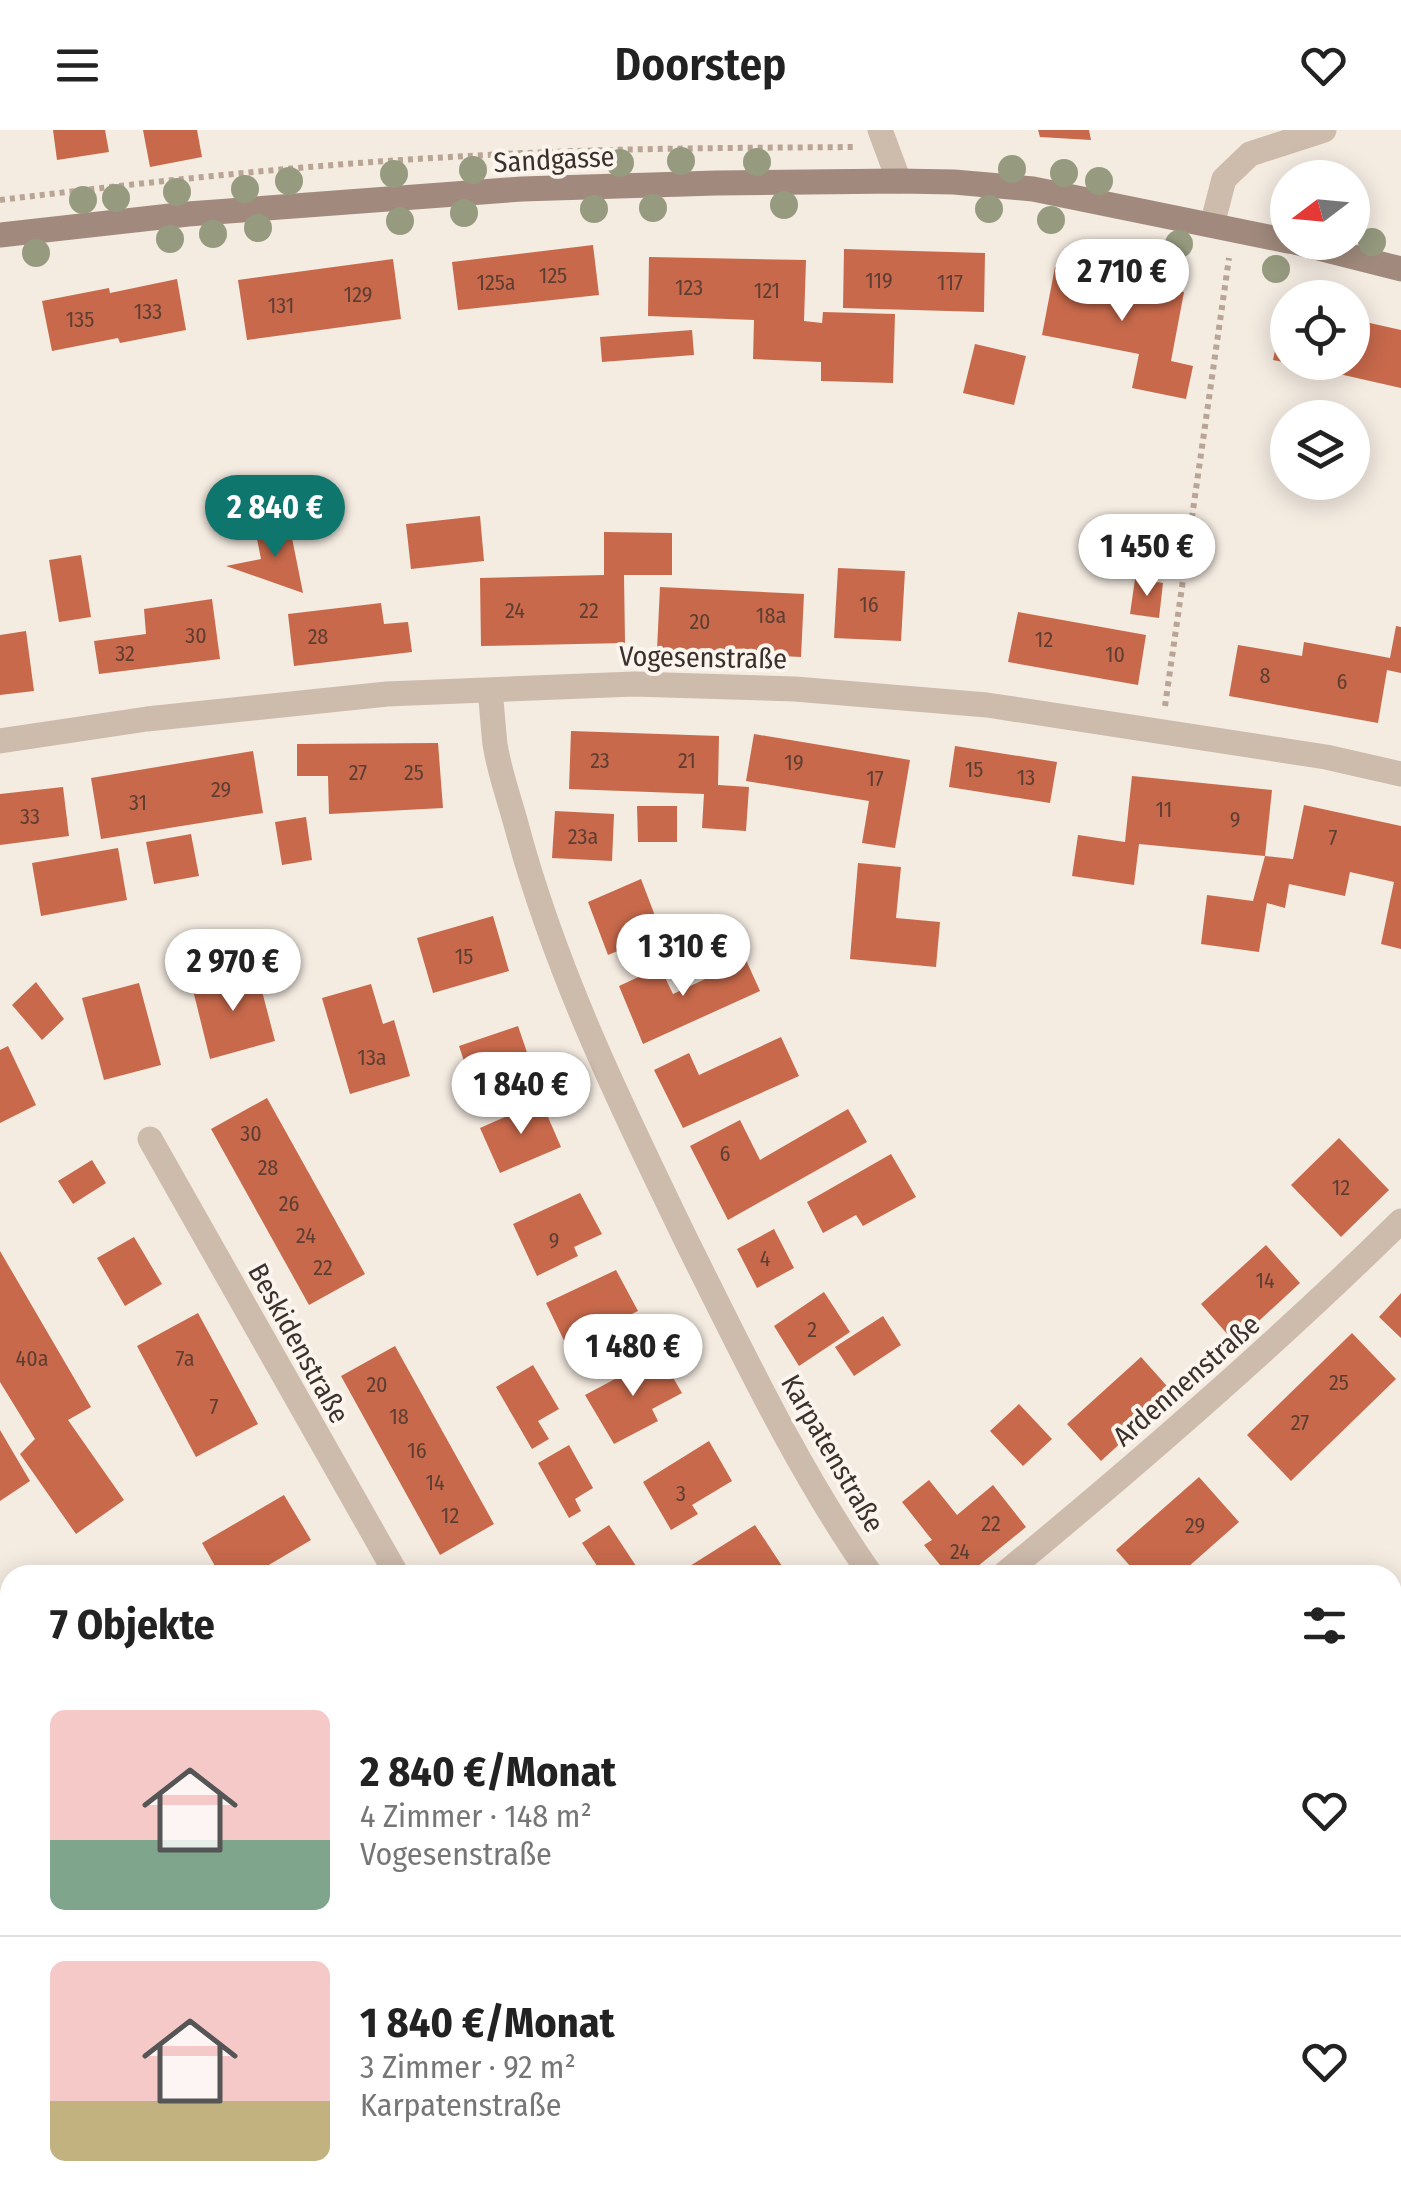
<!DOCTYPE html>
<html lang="de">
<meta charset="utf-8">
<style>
:root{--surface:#fff;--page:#f6f6f6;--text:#222;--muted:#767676;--line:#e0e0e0;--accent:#0f766e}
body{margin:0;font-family:"Fira Sans Condensed",sans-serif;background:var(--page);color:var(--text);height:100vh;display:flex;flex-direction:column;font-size:38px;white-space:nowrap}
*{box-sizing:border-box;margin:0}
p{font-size:32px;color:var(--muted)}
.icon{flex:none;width:55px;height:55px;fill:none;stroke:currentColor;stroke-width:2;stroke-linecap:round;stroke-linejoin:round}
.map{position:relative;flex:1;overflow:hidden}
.sheet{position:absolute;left:0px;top:1435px;width:1402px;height:642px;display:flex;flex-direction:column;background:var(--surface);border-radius:30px 30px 0 0;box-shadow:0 5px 25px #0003}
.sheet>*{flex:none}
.needle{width:65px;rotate:254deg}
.fabs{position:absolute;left:1270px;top:30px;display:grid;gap:20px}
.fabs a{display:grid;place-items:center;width:100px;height:100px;border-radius:50%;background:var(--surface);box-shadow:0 5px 25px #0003;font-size:50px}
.price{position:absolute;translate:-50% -85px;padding:0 22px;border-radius:35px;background:#fff;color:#222;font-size:32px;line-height:65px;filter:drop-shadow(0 2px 5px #0008)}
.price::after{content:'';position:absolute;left:50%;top:60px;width:30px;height:22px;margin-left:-15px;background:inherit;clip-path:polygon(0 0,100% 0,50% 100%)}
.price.active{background:var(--accent);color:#fff}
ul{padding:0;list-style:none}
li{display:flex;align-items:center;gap:30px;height:250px;padding:0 50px}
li+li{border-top:2px solid var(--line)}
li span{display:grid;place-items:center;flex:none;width:280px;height:200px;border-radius:15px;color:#555}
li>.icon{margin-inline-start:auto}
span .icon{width:120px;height:120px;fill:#fffc;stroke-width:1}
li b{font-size:42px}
h2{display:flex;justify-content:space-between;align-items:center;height:120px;padding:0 50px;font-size:42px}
header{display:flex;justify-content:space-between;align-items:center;height:130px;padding:0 50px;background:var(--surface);font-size:45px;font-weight:600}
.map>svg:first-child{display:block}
.building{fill:#c8694b}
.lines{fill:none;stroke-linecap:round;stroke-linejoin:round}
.path{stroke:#b9a596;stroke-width:6;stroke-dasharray:5 5;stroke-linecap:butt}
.street{stroke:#cdbbac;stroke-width:25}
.secondary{stroke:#a18a7d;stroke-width:25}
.tree{fill:#969b7f}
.labels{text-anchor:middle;stroke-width:8;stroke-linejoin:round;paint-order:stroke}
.number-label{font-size:22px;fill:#5e3e33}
.street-label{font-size:28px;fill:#3b302b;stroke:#fbf5ee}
</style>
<header><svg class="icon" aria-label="menu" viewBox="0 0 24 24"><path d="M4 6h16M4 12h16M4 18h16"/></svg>Doorstep<svg class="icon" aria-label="heart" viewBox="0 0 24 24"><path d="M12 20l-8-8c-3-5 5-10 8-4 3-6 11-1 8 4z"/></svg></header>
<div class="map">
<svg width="1401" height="2077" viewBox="0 0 1401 2077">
<rect width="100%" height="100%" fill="#f4ebe1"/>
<g class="building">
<path d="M 53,0 L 105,0 L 109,22 L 57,30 Z"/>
<path d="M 143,0 L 197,0 L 202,27 L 150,37 Z"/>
<path d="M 1038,0 L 1089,0 L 1091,10 L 1040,7 Z"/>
<path d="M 593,115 L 599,165 L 458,180 L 452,132 Z"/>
<path d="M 844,119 L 985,123 L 984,182 L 843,178 Z"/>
<path d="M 649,127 L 806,130 L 804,191 L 822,193 L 823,182 L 895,184 L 893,253 L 821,251 L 821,232 L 753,229 L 754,190 L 648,186 Z"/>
<path d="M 393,129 L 401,189 L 247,210 L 238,150 Z"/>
<path d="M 1055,137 L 1184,162 L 1171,231 L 1193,236 L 1186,269 L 1132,258 L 1139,224 L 1042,205 Z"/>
<path d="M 177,149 L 186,200 L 120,213 L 118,208 L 52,221 L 42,171 L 109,158 L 110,163 Z"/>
<path d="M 1286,168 L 1288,169 L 1288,233 L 1273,230 Z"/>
<path d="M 1352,189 L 1401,200 L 1401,258 L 1295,234 L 1352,232 Z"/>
<path d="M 692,200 L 694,225 L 602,232 L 600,207 Z"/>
<path d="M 975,214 L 1026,226 L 1014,275 L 963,263 Z"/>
<path d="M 480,386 L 484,431 L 411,439 L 406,394 Z"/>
<path d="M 290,398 L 303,463 L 226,436 L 261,429 L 256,404 Z"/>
<path d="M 604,402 L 672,403 L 672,445 L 624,445 L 625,513 L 481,516 L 480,448 L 604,445 Z"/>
<path d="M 81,425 L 91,487 L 59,492 L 49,430 Z"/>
<path d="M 838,438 L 905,441 L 901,511 L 834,508 Z"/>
<path d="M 1135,449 L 1163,453 L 1159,488 L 1130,484 Z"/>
<path d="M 660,457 L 804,464 L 801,527 L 657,520 Z"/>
<path d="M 212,469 L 220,529 L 99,544 L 94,511 L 146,504 L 144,479 Z"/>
<path d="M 381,473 L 384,494 L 408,492 L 412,522 L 294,536 L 288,484 Z"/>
<path d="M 1018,482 L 1146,505 L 1138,555 L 1008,532 Z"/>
<path d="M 1396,496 L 1401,497 L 1401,543 L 1387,540 L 1378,593 L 1229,566 L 1238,515 L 1302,526 L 1304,512 L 1390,528 Z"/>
<path d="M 26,501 L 34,561 L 0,565 L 0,505 Z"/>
<path d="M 571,601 L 719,606 L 718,655 L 749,657 L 746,701 L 702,698 L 704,664 L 569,659 Z"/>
<path d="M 754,604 L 910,630 L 895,718 L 862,713 L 869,671 L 746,651 Z"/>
<path d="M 438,613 L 443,678 L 329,684 L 328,646 L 297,646 L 297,614 Z"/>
<path d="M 955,616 L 1057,632 L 1050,673 L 949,657 Z"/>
<path d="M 253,621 L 263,683 L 101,709 L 91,648 Z"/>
<path d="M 1132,646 L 1272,660 L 1265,726 L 1139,714 L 1134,755 L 1072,746 L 1078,705 L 1125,712 Z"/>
<path d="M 63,657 L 69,706 L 0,715 L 0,664 Z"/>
<path d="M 1304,675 L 1401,696 L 1401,819 L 1381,814 L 1394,752 L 1350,742 L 1345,766 L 1289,754 L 1285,778 L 1267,773 L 1259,822 L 1201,814 L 1207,765 L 1253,771 L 1265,726 L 1293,729 Z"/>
<path d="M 637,676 L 677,676 L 677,712 L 638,712 Z"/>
<path d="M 555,681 L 614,684 L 612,731 L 552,728 Z"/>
<path d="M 306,687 L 312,730 L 282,735 L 275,692 Z"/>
<path d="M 191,704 L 199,746 L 154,754 L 146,712 Z"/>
<path d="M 118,718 L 127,770 L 41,786 L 32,733 Z"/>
<path d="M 858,733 L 901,737 L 896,788 L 940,792 L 936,837 L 850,829 Z"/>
<path d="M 641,749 L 668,820 L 644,830 L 637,813 L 608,825 L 588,772 Z"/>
<path d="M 493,786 L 509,841 L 433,863 L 417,808 Z"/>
<path d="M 746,830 L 760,861 L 643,914 L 619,856 L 660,837 L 673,864 Z"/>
<path d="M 256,838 L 275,911 L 210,929 L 192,856 Z"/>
<path d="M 36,852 L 64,889 L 42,910 L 12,875 Z"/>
<path d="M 139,853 L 161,935 L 104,950 L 82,868 Z"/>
<path d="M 371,854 L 383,894 L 394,890 L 410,946 L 350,964 L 322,868 Z"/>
<path d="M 518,896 L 533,940 L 474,961 L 459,916 Z"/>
<path d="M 781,907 L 799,946 L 683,998 L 654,940 L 689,923 L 699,945 Z"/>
<path d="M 8,916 L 36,975 L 0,993 L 0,920 Z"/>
<path d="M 267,968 L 365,1144 L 309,1175 L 211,999 Z"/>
<path d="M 541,971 L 561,1017 L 500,1043 L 480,998 Z"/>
<path d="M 848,979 L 867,1012 L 728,1090 L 690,1016 L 740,990 L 760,1030 Z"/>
<path d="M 1339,1008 L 1389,1060 L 1341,1107 L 1291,1055 Z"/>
<path d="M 891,1024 L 916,1067 L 863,1096 L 856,1085 L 823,1103 L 807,1072 Z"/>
<path d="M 92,1030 L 106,1053 L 73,1074 L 58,1051 Z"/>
<path d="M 580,1063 L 602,1104 L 574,1117 L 578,1126 L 537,1146 L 513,1094 Z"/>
<path d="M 774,1099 L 794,1138 L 757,1158 L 737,1119 Z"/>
<path d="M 134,1107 L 162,1154 L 125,1176 L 97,1128 Z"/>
<path d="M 1266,1115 L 1300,1153 L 1235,1213 L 1201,1174 Z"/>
<path d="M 0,1121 L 91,1277 L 68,1290 L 124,1370 L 76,1404 L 20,1324 L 35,1309 L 0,1252 Z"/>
<path d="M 616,1140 L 638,1181 L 609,1195 L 613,1202 L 570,1223 L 546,1173 Z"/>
<path d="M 824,1162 L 850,1202 L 799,1236 L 774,1196 Z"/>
<path d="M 1401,1163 L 1401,1208 L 1379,1187 Z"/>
<path d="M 198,1183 L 258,1294 L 196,1327 L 137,1216 Z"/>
<path d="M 883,1186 L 901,1215 L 854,1246 L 835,1217 Z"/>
<path d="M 1352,1203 L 1396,1249 L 1291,1351 L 1247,1305 Z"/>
<path d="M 395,1216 L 494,1394 L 440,1425 L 341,1246 Z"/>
<path d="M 660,1225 L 682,1263 L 652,1279 L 658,1291 L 614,1314 L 585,1265 Z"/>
<path d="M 1141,1227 L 1174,1264 L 1101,1331 L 1067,1294 Z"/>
<path d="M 533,1235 L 559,1279 L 538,1291 L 549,1309 L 532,1319 L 496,1257 Z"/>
<path d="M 1019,1274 L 1052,1309 L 1023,1336 L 990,1301 Z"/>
<path d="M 0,1300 L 30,1351 L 0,1371 Z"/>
<path d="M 709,1311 L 732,1351 L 692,1375 L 698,1384 L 671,1400 L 643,1352 Z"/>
<path d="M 569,1315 L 593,1358 L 575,1369 L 581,1381 L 569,1388 L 538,1333 Z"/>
<path d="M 1199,1347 L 1239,1392 L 1179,1445 L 1138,1445 L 1116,1420 Z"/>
<path d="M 929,1350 L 957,1385 L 993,1355 L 1026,1397 L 967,1445 L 948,1445 L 924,1415 L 932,1410 L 902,1372 Z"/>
<path d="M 284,1365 L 311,1410 L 252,1445 L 220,1445 L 202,1413 Z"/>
<path d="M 609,1395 L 642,1445 L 603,1445 L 582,1413 Z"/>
<path d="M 755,1395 L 784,1439 L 772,1445 L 684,1445 L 682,1441 Z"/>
<path d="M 10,1547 L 10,1610 L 0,1616 L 0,1552 Z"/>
<path d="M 1392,1583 L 1401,1592 L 1401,1634 L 1392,1641 Z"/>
<path d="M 1392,1776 L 1401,1785 L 1401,1809 L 1392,1816 Z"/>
<path d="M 10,1791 L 10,1841 L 8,1842 L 0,1805 L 0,1793 Z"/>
<path d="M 1401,1977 L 1401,2057 L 1392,2047 L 1392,1984 Z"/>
<path d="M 10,1981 L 10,2036 L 0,2022 L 0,1988 Z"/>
<path d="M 95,2068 L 111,2068 L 118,2077 L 81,2077 Z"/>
<path d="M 437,2068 L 460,2068 L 471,2077 L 428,2077 Z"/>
<path d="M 876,2068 L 949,2068 L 941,2077 L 868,2077 Z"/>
<path d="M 1080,2068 L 1094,2068 L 1106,2077 L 1072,2077 Z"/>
<path d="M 1192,2068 L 1265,2068 L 1274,2077 L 1188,2077 L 1185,2074 Z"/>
</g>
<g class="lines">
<g class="path">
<path d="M 0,70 C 156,51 312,34 469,26 C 598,18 727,18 856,17"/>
<path d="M 1165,576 L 1229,128"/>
<path d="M 1342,2068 L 1351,2077"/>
<path d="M 344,2077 L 346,2068"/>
</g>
<g class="street">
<path d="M 880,0 L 899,51"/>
<path d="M 1212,95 L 1224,49 L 1250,24 L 1324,0"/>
<path d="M 490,561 C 492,578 493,596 495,614 C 499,641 509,668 516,694 C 555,841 622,978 688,1114 C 744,1226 799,1342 871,1445"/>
<path d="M 0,611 L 147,589 L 387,564 L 634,554 L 795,559 L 987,575 L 1326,627 L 1401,644"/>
<path d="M 150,1009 L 397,1445"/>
<path d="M 1003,1445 C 1140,1332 1274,1216 1401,1091"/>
<path d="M 1392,1696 L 1401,1689"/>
<path d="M 0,1895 L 10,1893"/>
<path d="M 993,2077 L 1001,2068"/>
</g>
<g class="secondary">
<path d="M 0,105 L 188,84 L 522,59 L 716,53 L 899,51 L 954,52 L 1033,59 L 1288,111"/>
<path d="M 1294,112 L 1401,139"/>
</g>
</g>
<g class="tree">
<circle cx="681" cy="31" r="14"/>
<circle cx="757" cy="32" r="14"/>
<circle cx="620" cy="33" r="14"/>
<circle cx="1012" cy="39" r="14"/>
<circle cx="473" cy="40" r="14"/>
<circle cx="1064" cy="43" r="14"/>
<circle cx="394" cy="44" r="14"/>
<circle cx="289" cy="51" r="14"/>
<circle cx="1099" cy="51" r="14"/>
<circle cx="245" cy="59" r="14"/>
<circle cx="177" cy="62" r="14"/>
<circle cx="116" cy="68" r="14"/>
<circle cx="83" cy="70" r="14"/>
<circle cx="784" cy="75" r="14"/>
<circle cx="653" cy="78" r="14"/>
<circle cx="594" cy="79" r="14"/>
<circle cx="989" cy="79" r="14"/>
<circle cx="464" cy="83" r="14"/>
<circle cx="1051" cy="90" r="14"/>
<circle cx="400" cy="91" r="14"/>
<circle cx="258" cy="98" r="14"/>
<circle cx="213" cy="104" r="14"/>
<circle cx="170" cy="109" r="14"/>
<circle cx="1372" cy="112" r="14"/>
<circle cx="1179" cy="114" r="14"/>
<circle cx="36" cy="123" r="14"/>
<circle cx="1276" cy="139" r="14"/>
</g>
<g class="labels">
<g class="number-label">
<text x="553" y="153">125</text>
<text x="879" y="158">119</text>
<text x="496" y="160">125a</text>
<text x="950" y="160">117</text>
<text x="689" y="165">123</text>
<text x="767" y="168">121</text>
<text x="358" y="172">129</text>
<text x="281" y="183">131</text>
<text x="148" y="189">133</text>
<text x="80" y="197">135</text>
<text x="869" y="482">16</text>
<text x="515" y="488">24</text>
<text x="589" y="488">22</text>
<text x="771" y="493">18a</text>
<text x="700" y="499">20</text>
<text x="196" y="513">30</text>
<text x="318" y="514">28</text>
<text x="1044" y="517">12</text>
<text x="125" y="531">32</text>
<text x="1115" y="532">10</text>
<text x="1265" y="553">8</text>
<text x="1342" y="559">6</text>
<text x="600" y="638">23</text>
<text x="687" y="638">21</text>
<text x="794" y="640">19</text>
<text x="974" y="647">15</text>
<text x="358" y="650">27</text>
<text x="414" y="650">25</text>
<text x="1026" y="655">13</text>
<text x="875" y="656">17</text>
<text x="221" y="667">29</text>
<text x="138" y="680">31</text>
<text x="1164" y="687">11</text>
<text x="30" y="694">33</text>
<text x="1235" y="697">9</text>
<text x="583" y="714">23a</text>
<text x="1333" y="715">7</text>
<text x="464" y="834">15</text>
<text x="372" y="935">13a</text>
<text x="251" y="1011">30</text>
<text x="725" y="1031">6</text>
<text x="268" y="1045">28</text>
<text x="1341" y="1065">12</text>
<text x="289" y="1081">26</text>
<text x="306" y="1113">24</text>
<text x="554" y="1118">9</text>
<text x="765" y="1136">4</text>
<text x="323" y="1145">22</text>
<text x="1265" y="1158">14</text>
<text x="812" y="1207">2</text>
<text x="32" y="1236">40a</text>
<text x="185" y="1236">7a</text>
<text x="1339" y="1260">25</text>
<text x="377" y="1262">20</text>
<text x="214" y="1284">7</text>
<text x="399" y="1294">18</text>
<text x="1300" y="1300">27</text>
<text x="417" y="1328">16</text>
<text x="435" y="1360">14</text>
<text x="681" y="1371">3</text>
<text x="450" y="1393">12</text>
<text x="991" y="1401">22</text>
<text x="1195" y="1403">29</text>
<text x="960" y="1429">24</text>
</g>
<g class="street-label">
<text transform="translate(554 29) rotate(-3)" y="10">Sandgasse</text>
<text transform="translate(703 527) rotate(1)" y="10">Vogesenstraße</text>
<text transform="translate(299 1213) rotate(61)" y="10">Beskidenstraße</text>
<text transform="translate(1186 1250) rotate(-41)" y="10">Ardennenstraße</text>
<text transform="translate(833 1323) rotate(60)" y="10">Karpatenstraße</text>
</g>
</g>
</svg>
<div class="fabs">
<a><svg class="needle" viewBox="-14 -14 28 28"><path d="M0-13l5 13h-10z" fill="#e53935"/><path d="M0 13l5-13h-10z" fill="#767676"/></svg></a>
<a><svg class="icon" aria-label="locate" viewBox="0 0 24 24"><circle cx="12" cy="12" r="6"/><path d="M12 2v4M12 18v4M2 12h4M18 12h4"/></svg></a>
<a><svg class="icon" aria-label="layers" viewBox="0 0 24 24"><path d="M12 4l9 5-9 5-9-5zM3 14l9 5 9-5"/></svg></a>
</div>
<b class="price" style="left:1122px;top:194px">2 710 €</b>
<b class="price active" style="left:275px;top:430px">2 840 €</b>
<b class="price" style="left:1147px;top:469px">1 450 €</b>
<b class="price" style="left:683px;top:869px">1 310 €</b>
<b class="price" style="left:233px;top:884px">2 970 €</b>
<b class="price" style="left:521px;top:1007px">1 840 €</b>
<b class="price" style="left:633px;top:1269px">1 480 €</b>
<section class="sheet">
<h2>7 Objekte<svg class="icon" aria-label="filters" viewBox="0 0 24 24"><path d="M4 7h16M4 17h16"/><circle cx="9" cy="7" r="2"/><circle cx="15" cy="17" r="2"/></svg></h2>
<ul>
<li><span style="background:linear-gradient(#f6c9c9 65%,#7fa58c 0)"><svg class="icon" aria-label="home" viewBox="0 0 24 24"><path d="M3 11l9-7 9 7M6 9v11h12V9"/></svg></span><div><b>2 840 €/Monat</b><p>4 Zimmer · 148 m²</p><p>Vogesenstraße</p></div><svg class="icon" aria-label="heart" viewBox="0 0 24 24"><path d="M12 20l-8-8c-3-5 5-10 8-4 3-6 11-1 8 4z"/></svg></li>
<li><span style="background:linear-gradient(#f6c9c9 70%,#c2b280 0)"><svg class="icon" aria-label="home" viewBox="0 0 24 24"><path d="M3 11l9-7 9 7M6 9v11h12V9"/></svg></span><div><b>1 840 €/Monat</b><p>3 Zimmer · 92 m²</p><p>Karpatenstraße</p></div><svg class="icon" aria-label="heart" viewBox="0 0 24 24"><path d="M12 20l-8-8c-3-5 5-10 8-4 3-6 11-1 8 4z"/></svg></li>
</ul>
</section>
</div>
